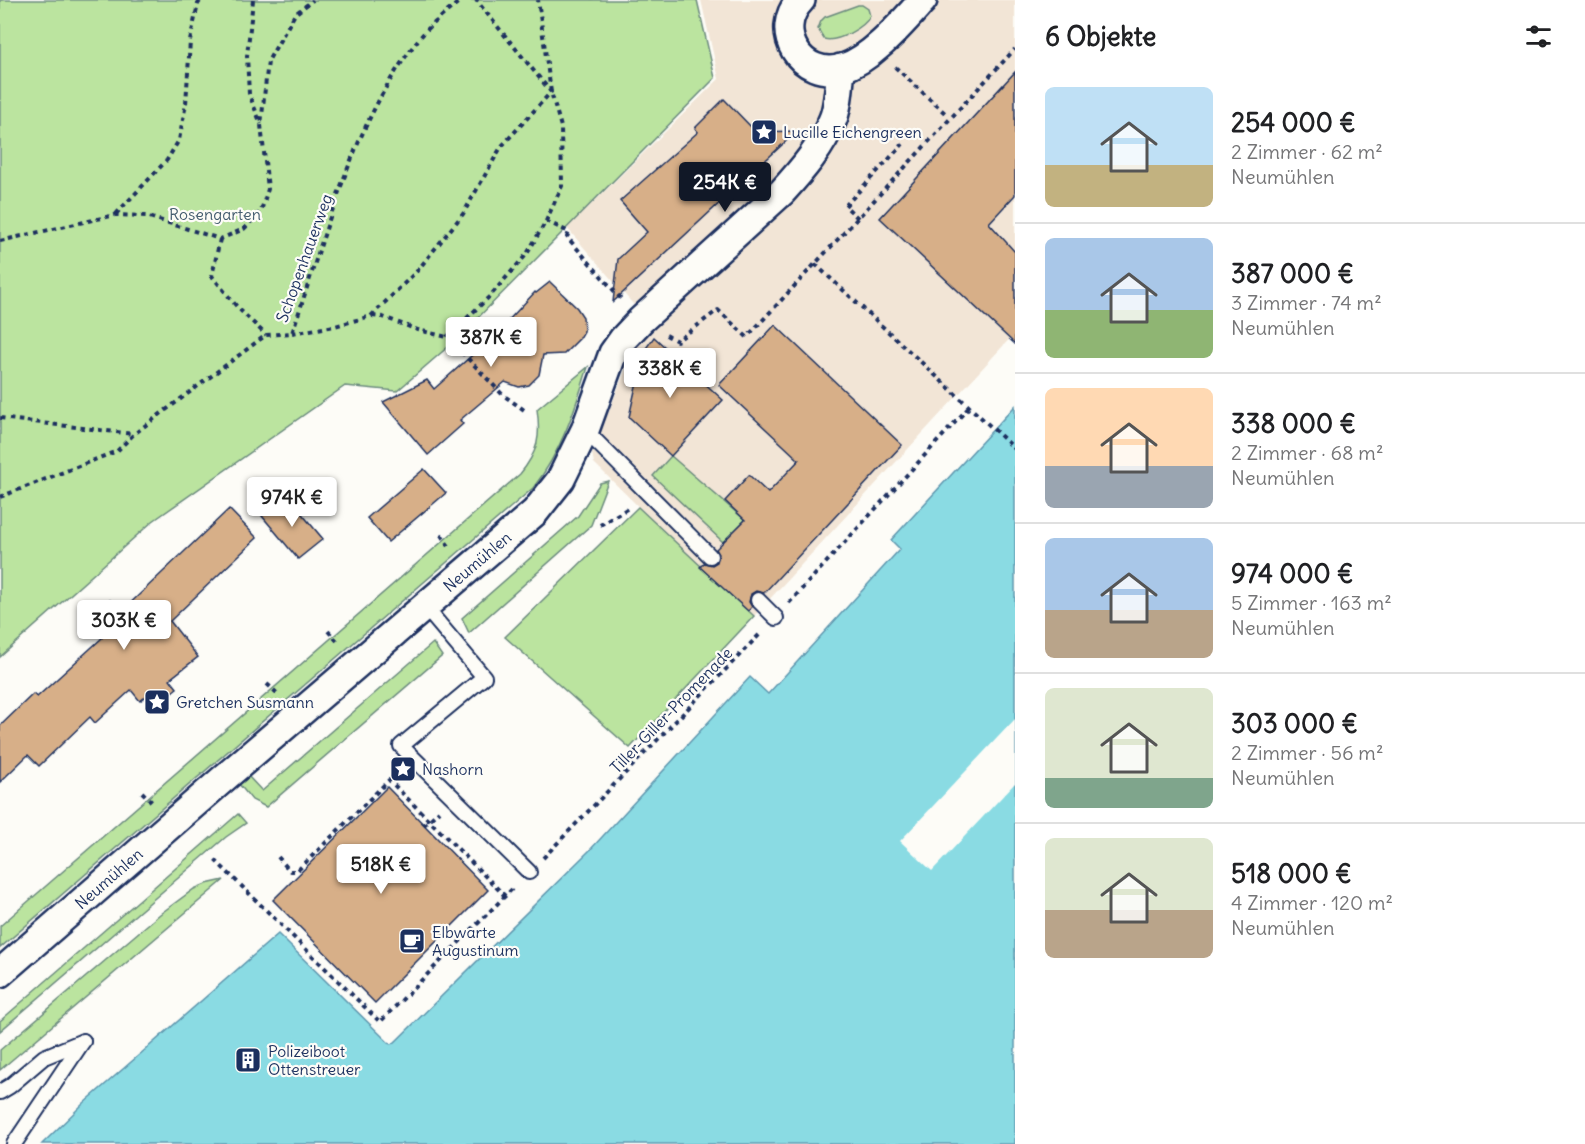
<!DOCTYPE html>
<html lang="de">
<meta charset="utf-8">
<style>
:root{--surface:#fff;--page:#f2f2f2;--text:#202124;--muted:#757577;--line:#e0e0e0;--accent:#111827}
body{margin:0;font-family:Delius,sans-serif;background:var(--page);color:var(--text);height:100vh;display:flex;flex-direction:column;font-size:22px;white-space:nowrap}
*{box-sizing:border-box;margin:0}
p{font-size:20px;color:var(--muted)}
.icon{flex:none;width:33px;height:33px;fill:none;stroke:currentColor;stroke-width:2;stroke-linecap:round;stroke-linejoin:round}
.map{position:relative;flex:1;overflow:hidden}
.details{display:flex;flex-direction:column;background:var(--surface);width:570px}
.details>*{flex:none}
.price{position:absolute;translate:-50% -51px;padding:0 14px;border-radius:6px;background:#fff;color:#222;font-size:20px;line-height:39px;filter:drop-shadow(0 2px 3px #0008)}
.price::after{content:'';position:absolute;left:50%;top:36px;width:18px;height:14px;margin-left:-9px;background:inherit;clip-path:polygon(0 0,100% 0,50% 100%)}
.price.on{background:var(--accent);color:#fff}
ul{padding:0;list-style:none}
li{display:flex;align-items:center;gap:18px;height:150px;padding:0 30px}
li+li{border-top:2px solid var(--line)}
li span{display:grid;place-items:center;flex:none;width:168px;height:120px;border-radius:9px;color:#555}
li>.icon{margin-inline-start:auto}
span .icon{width:72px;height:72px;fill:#fffc;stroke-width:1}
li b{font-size:26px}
h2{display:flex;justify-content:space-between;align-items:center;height:72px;padding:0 30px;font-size:26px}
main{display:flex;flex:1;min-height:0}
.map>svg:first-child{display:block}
.built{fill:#f2e5d6}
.green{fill:#bbe49f;stroke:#6b8a7e;stroke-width:1.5}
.water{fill:#8adbe3;stroke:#5e96ae;stroke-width:1.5}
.pier{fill:#fdfcf7}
.building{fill:#d7af88;stroke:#1b2f5e;stroke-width:1.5}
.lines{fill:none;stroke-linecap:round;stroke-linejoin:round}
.service-casing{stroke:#1b2f5e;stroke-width:18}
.minor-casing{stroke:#1b2f5e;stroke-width:32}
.path{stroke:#1b2f5e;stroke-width:4;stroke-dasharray:4.5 4.5;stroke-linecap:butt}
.service{stroke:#fdfcf7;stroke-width:14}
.minor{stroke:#fdfcf7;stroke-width:27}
.labels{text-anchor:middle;stroke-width:4.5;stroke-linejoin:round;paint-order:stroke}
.poi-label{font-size:16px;fill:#1b2f5e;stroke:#fdfcf7;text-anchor:start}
.park-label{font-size:16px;fill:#435c6e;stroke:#fdfcf7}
.street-label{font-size:16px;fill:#1b2f5e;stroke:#fdfcf7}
</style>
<main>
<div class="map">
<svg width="1015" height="1144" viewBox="0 0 1015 1144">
<rect width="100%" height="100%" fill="#fdfcf7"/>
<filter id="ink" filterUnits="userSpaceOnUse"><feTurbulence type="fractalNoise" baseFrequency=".0167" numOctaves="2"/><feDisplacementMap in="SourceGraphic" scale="12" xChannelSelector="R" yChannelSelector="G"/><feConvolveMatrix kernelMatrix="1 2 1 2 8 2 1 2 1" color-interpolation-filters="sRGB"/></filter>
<g filter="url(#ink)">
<path class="built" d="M 701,0 L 1015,0 L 1015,333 L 754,616 L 700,567 L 594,463 L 592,453 L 646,319 L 567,228 L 719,79 Z"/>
<g class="green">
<path d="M 0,0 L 697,0 L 715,78 L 457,339 L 397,391 L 345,386 L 153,521 L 0,657 Z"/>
<path d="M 858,5 L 862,5 L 868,9 L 870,16 C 865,27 837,43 824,39 L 818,29 L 821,21 L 825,17 Z"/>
<path d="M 588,367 C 575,409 561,453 533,488 L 0,948 L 0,926 L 520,474 C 538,452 541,437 537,409 Z"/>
<path d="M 671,456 L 745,520 L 723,542 L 653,476 Z"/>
<path d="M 608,481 L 591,525 L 469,633 L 462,618 L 578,516 L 600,483 Z"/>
<path d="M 638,507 L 754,616 L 630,748 L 505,637 Z"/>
<path d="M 433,643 L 442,656 L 266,807 L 252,800 L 239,784 L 248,776 L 262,791 Z"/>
<path d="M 238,814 L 246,823 L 226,837 L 0,1031 L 0,1021 Z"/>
<path d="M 224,880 L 0,1070 L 0,1050 L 160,914 L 194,889 L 206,884 Z"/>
</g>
<path class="water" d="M 1015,406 L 1015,1144 L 42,1144 L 84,1103 L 278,934 L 390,1044 L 394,1043 L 590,850 L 750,677 L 768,694 L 900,549 L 891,540 Z"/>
<path class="pier" d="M 1015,719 L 1015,783 L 932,871 L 900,841 Z"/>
<g class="building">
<path d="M 1015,72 L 1015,195 L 989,223 L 1015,252 L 1015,344 L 880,218 Z"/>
<path d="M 724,99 L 756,132 L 797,131 L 613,302 L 618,259 L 647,232 L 620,201 L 698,132 L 695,128 Z"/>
<path d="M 550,282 L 577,308 L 583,317 L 584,331 L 580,338 L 564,354 L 543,355 L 539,375 L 529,385 L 519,387 L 505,382 L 460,420 L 463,424 L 428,455 L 383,402 L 427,380 L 434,389 L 480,348 L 478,345 L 492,331 L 494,332 L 505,324 L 535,292 L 536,293 Z"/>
<path d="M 775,325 L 902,445 L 764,593 L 756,591 L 751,594 L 749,602 L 752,607 L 748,611 L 700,567 L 704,563 L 712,565 L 717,562 L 719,554 L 716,549 L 745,520 L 725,501 L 749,475 L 768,493 L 799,460 L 719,385 Z"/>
<path d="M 654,337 L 723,400 L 671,456 L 629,417 L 644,351 Z"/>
<path d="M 424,469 L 446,493 L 388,542 L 367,518 Z"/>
<path d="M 287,496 L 323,539 L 298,559 L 262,516 Z"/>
<path d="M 229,509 L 257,538 L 170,621 L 198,657 L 170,679 L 177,688 L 157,704 L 149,694 L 140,701 L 131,690 L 95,723 L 90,717 L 39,766 L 28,755 L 0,782 L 0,726 L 33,694 L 37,697 L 102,638 L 86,620 L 110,600 L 120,613 Z"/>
<path d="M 387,787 L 488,890 L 375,1003 L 273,900 Z"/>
</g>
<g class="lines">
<defs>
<g id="service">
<path d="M 585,430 L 710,556"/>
<path d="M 758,600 L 776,618"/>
<path d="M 425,607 L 484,677 L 401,746 L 529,872"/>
<path d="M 0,1092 L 10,1086 L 44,1057 L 83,1041"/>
<path d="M 14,1144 L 83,1041"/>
</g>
<g id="minor">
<path d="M 801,0 C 771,30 801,81 843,68 C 873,58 902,23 923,0"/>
<path id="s1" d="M 0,973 L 223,779 L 535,512 L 561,479 L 585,430 L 613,353 L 623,339 L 641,320 L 782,192 C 802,170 822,147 833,119 C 839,104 839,85 841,68"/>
</g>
</defs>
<use href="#service" class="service-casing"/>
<use href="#minor" class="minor-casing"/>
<g class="path">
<path d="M 253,0 L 247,56 L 249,94 L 261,124"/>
<path d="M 895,67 L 945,113"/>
<path d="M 116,214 L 167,160 L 179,140 L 186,104 L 190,41 L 198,4 L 201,0"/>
<path d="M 858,218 L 845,206 L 903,144"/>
<path d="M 546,221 L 569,232 L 567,237 L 623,301"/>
<path d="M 220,239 L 212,276 L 238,308 L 266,335"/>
<path d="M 0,241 L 115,215 L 146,216 L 220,239 L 244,229 L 261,211 L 268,189 L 261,125 L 268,61 L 295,14 L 313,0"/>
<path d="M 815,264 L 1015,449"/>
<path d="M 372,316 L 383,317 L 418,330 L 447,337 L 503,395 L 527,412"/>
<path d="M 292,333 L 335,326 L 371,316 L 417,271 L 463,214 L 501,147 L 551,92 L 476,0"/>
<path d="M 666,335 L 677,341 L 718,310 L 747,337 L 1015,49"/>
<path d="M 447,337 L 490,296 L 527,254 L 546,221 L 562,186 L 561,127 L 551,92 L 538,0"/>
<path d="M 0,418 L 133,434"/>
<path d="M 0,497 L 117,451 L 134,434 L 266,335 L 292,333 C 325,237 352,125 415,44 C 427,27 445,14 461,0"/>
<path d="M 600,525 L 630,507"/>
<path d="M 441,535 L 451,549"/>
<path d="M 789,603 L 971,405"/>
<path d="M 328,631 L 339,643"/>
<path d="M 267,684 L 279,695"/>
<path d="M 142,792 L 154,804"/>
<path d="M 424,825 L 439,811"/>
<path d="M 278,857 L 290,871 L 297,871 L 389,780 L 505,896"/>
<path d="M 543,858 L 761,633"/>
<path d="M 215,860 L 380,1022 L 515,886"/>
</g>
<use href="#service" class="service"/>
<use href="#minor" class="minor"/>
</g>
</g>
<defs>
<symbol id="sight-square" viewBox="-11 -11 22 22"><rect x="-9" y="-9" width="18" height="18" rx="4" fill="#1b2f5e" stroke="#fdfcf7"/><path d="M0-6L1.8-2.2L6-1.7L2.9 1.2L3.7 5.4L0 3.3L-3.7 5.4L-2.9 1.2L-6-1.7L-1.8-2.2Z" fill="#fff"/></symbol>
<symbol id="cafe-square" viewBox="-11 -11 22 22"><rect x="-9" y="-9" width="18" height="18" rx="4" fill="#1b2f5e" stroke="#fdfcf7"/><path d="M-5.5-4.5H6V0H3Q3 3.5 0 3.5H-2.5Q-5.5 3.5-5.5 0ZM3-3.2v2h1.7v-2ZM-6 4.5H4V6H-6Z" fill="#fff"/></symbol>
<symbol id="building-square" viewBox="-11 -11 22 22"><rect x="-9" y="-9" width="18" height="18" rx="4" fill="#1b2f5e" stroke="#fdfcf7"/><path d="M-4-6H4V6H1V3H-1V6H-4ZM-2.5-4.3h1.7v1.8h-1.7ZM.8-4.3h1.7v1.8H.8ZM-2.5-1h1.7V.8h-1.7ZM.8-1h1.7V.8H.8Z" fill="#fff"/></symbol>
</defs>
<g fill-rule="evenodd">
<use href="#sight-square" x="749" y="117" width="30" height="30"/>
<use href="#sight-square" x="142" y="687" width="30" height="30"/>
<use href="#sight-square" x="388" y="754" width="30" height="30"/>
<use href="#cafe-square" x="397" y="926" width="30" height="30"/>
<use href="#building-square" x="233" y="1045" width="30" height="30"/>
</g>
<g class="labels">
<g class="poi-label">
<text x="783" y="138">Lucille Eichengreen</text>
<text x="176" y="708">Gretchen Susmann</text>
<text x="422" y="775">Nashorn</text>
<text x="432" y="938">Elbwarte<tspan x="432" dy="18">Augustinum</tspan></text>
<text x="268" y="1057">Polizeiboot<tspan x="268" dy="18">Ottenstreuer</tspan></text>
</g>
<g class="park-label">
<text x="215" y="220">Rosengarten</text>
</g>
<g class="street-label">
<text transform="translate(304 258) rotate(-70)" y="6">Schopenhauerweg</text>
<text dy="6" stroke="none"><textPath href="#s1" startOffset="630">Neumühlen</textPath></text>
<text transform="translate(671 710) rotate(-46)" y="6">Tiller-Giller-Promenade</text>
<text dy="6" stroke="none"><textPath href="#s1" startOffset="144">Neumühlen</textPath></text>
</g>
</g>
</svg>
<b class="price on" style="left:725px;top:213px">254K €</b>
<b class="price" style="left:491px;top:368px">387K €</b>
<b class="price" style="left:670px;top:399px">338K €</b>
<b class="price" style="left:292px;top:528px">974K €</b>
<b class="price" style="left:124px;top:651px">303K €</b>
<b class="price" style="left:381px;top:895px">518K €</b>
</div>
<section class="details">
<h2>6 Objekte<svg class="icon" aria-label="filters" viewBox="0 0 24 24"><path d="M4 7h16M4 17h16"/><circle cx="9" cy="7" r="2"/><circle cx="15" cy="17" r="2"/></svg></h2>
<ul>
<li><span style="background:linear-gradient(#bfe0f5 65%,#c2b280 0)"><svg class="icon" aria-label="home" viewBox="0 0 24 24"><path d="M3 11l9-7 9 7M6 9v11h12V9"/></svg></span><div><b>254 000 €</b><p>2 Zimmer · 62 m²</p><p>Neumühlen</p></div></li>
<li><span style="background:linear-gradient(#a9c7e8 60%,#8fb573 0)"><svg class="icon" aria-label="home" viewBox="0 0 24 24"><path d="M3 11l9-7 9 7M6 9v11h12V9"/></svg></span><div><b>387 000 €</b><p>3 Zimmer · 74 m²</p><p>Neumühlen</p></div></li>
<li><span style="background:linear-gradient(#ffd9b3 65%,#9aa5b1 0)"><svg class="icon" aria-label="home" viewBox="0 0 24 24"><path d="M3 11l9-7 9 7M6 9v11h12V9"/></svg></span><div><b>338 000 €</b><p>2 Zimmer · 68 m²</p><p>Neumühlen</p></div></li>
<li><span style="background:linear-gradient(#a9c7e8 60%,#b9a48a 0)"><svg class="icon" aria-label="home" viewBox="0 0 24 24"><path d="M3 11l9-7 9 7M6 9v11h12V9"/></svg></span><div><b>974 000 €</b><p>5 Zimmer · 163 m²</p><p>Neumühlen</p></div></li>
<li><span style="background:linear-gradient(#dfe7d0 75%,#7fa58c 0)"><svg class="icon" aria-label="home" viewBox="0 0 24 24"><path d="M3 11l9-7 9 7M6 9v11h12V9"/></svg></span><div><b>303 000 €</b><p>2 Zimmer · 56 m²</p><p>Neumühlen</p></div></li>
<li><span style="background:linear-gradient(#dfe7d0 60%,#b9a48a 0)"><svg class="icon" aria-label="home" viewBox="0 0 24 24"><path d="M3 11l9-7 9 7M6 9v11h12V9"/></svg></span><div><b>518 000 €</b><p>4 Zimmer · 120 m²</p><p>Neumühlen</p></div></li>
</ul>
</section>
</main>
